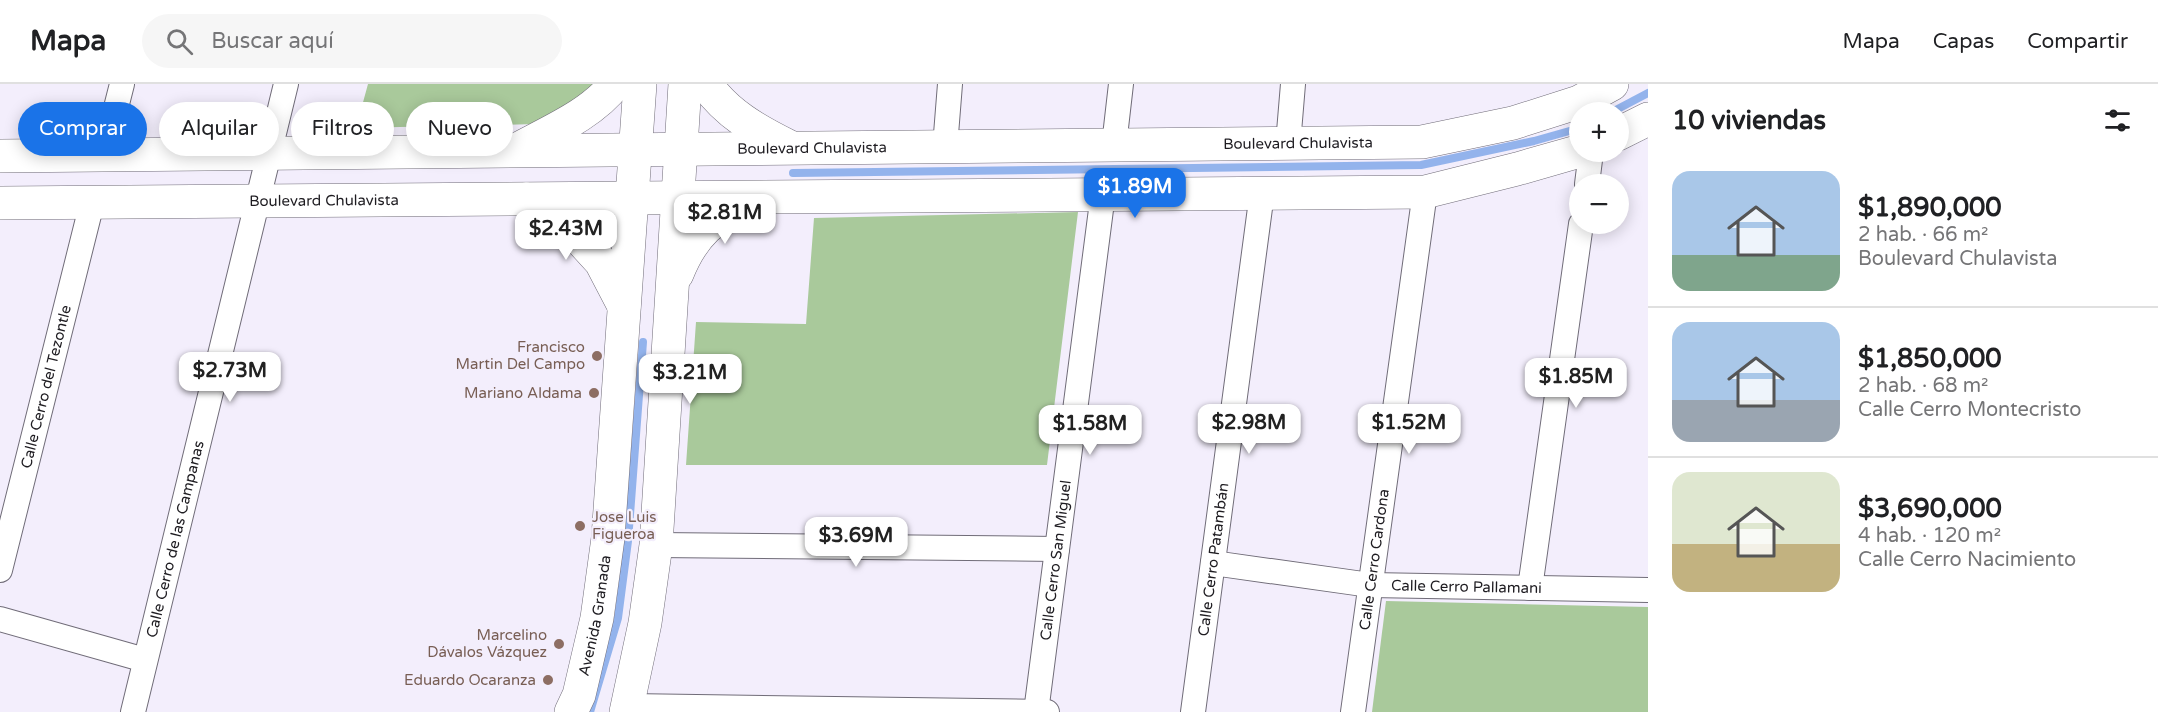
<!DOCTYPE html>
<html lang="es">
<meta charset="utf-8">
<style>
:root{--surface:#fff;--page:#f6f6f6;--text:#202124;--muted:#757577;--line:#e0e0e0;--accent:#1a73e8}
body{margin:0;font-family:"Varela Round",sans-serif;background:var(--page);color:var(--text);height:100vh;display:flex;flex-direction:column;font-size:22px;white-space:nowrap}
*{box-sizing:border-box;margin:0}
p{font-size:20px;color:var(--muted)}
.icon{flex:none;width:33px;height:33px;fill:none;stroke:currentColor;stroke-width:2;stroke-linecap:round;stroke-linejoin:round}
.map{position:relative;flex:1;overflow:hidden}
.panel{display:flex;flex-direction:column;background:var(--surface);width:510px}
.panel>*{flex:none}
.top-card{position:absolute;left:18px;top:18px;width:570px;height:54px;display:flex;gap:12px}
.tools{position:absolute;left:1569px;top:18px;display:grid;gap:12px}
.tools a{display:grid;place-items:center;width:60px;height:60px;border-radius:50%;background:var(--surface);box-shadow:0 3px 15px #0003;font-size:30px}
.price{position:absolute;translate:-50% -51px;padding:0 14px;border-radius:12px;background:#fff;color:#222;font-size:20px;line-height:39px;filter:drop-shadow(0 2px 3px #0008)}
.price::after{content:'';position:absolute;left:50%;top:36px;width:18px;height:14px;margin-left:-9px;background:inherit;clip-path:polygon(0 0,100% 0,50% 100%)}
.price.active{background:var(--accent);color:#fff}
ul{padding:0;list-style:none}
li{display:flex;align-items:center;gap:18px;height:150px;padding:0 24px}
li+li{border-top:2px solid var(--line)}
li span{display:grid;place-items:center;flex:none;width:168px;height:120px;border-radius:18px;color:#555}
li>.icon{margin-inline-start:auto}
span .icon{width:72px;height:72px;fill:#fffc;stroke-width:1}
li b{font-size:26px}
h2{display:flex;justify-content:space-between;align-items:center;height:72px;padding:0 24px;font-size:26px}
.pill{padding:0 21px;border-radius:27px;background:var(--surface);box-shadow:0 3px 15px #0003;font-size:21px;line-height:54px}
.pill.active{background:var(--accent);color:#fff}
header{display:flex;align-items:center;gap:36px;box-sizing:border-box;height:84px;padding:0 30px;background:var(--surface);border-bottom:2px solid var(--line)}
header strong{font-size:28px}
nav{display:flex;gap:33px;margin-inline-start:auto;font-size:21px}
.search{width:420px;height:54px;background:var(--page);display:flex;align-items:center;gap:15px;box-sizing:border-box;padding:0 21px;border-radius:33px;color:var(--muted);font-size:22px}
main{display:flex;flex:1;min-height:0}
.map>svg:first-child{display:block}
.green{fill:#a9c99b}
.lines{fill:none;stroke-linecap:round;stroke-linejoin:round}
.stream{stroke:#93b3ec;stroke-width:8}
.street-casing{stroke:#706c78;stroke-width:26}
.secondary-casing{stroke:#706c78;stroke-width:34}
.street{stroke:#fff;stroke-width:24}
.secondary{stroke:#fff;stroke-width:33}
.education-dot{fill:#8d6e63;stroke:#f3eefc;stroke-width:2}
.labels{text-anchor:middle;stroke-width:4.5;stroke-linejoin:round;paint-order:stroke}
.street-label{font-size:15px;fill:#1e1c21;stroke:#f3eefc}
.education-label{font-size:15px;fill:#785e54;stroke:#f3eefc;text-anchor:end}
</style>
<header>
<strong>Mapa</strong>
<div class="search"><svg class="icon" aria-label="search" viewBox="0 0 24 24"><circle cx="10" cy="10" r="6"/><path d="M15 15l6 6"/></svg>Buscar aquí</div>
<nav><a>Mapa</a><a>Capas</a><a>Compartir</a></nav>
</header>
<main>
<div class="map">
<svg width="1648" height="628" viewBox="0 0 1648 628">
<rect width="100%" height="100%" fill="#f3eefc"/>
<g class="green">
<path d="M 368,0 L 600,0 L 537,40 L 356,44 Z"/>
<path d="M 1078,128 L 1047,381 L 686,381 L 696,238 L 806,240 L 814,134 Z"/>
<path d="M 1386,517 L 1648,523 L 1648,628 L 1372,628 Z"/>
</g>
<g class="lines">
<g class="stream">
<path d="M 1612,28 L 1648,9"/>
<path d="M 793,89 L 1421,81 L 1534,57 L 1580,44"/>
<path d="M 590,628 L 618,534 L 628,457 L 643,258"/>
</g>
<defs>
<g id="street">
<path d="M 1288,60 L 1293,0"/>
<path d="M 1114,61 L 1121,0"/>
<path d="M 945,63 L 950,0"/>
<path d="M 104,71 L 122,0"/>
<path d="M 1587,100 L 1591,68"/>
<path d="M 656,461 L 1057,465"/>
<path id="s1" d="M 1213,479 L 1370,501 L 1648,506"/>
<path id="s2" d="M 0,486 L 92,119"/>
<path d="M 1530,504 L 1581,140"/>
<path d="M 0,535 L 145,576"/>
<path d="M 629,622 L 1047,628"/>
<path id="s3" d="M 133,628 L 286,0"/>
<path id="s4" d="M 1036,628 L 1103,110"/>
<path id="s5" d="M 1193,628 L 1262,109"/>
<path id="s6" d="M 1353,628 L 1425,108"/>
</g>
<g id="secondary">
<path d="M 706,0 C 727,30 756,46 788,62"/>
<path d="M 1618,50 L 1648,35"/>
<path d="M 518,65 C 551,47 592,30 615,0"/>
<path id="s7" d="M 0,72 L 1422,58 L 1513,39 L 1579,18 L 1612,0"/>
<path d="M 526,115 L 568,142 L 601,178 L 624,222"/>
<path id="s8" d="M 0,119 L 1425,108 L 1517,85 L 1580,67"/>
<path d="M 677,190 C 692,152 714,129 754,118"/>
<path id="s9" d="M 571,628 L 579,611 L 597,534 L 608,454 L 640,0"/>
<path d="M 626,628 L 645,539 L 656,461 L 685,0"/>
</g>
</defs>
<use href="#street" class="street-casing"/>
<use href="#secondary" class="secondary-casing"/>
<use href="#street" class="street"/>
<use href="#secondary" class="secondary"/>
</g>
<g class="education-dot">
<circle cx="597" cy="272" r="6"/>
<circle cx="594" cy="309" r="6"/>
<circle cx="580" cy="442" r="6"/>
<circle cx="559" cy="560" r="6"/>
<circle cx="548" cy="596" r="6"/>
</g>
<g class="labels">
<g class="street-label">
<text dy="5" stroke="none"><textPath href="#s7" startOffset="1298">Boulevard Chulavista</textPath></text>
<text dy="5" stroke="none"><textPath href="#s7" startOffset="812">Boulevard Chulavista</textPath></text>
<text dy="5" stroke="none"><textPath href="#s8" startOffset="324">Boulevard Chulavista</textPath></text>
<text dy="5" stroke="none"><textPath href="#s2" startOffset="189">Calle Cerro del Tezontle</textPath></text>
<text dy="5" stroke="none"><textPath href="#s3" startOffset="178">Calle Cerro de las Campanas</textPath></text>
<text dy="5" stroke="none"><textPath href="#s6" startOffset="154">Calle Cerro Cardona</textPath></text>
<text dy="5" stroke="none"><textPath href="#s4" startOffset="153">Calle Cerro San Miguel</textPath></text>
<text dy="5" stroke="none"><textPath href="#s5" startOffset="154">Calle Cerro Patambán</textPath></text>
<text dy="5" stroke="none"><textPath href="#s1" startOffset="255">Calle Cerro Pallamani</textPath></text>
<text dy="5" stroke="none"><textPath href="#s9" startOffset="100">Avenida Granada</textPath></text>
</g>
<g class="education-label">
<text x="585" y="268">Francisco<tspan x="585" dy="17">Martin Del Campo</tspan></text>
<text x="582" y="314">Mariano Aldama</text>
<text x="592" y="438" text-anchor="start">Jose Luis<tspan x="592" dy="17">Figueroa</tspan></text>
<text x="547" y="556">Marcelino<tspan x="547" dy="17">Dávalos Vázquez</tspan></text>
<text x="536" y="601">Eduardo Ocaranza</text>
</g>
</g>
</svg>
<div class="tools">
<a>+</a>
<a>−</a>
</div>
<b class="price active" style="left:1135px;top:135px">$1.89M</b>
<b class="price" style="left:725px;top:161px">$2.81M</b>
<b class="price" style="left:566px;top:177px">$2.43M</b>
<b class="price" style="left:230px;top:319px">$2.73M</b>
<b class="price" style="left:690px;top:321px">$3.21M</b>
<b class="price" style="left:1576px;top:325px">$1.85M</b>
<b class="price" style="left:1249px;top:371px">$2.98M</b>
<b class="price" style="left:1409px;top:371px">$1.52M</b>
<b class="price" style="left:1090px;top:372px">$1.58M</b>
<b class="price" style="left:856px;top:484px">$3.69M</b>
<div class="top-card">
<a class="pill active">Comprar</a>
<a class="pill">Alquilar</a>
<a class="pill">Filtros</a>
<a class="pill">Nuevo</a>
</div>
</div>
<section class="panel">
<h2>10 viviendas<svg class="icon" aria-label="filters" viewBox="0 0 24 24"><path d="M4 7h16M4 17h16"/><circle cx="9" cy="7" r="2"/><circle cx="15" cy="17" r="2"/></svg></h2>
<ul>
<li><span style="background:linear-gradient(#a9c7e8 70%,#7fa58c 0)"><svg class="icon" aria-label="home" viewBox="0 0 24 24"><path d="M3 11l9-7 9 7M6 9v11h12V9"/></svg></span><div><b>$1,890,000</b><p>2 hab. · 66 m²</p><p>Boulevard Chulavista</p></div></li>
<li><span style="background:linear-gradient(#a9c7e8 65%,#9aa5b1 0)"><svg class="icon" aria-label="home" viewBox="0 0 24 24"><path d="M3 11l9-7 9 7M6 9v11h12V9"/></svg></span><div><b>$1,850,000</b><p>2 hab. · 68 m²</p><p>Calle Cerro Montecristo</p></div></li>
<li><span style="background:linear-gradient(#dfe7d0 60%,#c2b280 0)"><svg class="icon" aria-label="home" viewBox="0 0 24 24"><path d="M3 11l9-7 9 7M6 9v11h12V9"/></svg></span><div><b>$3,690,000</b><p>4 hab. · 120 m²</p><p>Calle Cerro Nacimiento</p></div></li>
</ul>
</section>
</main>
